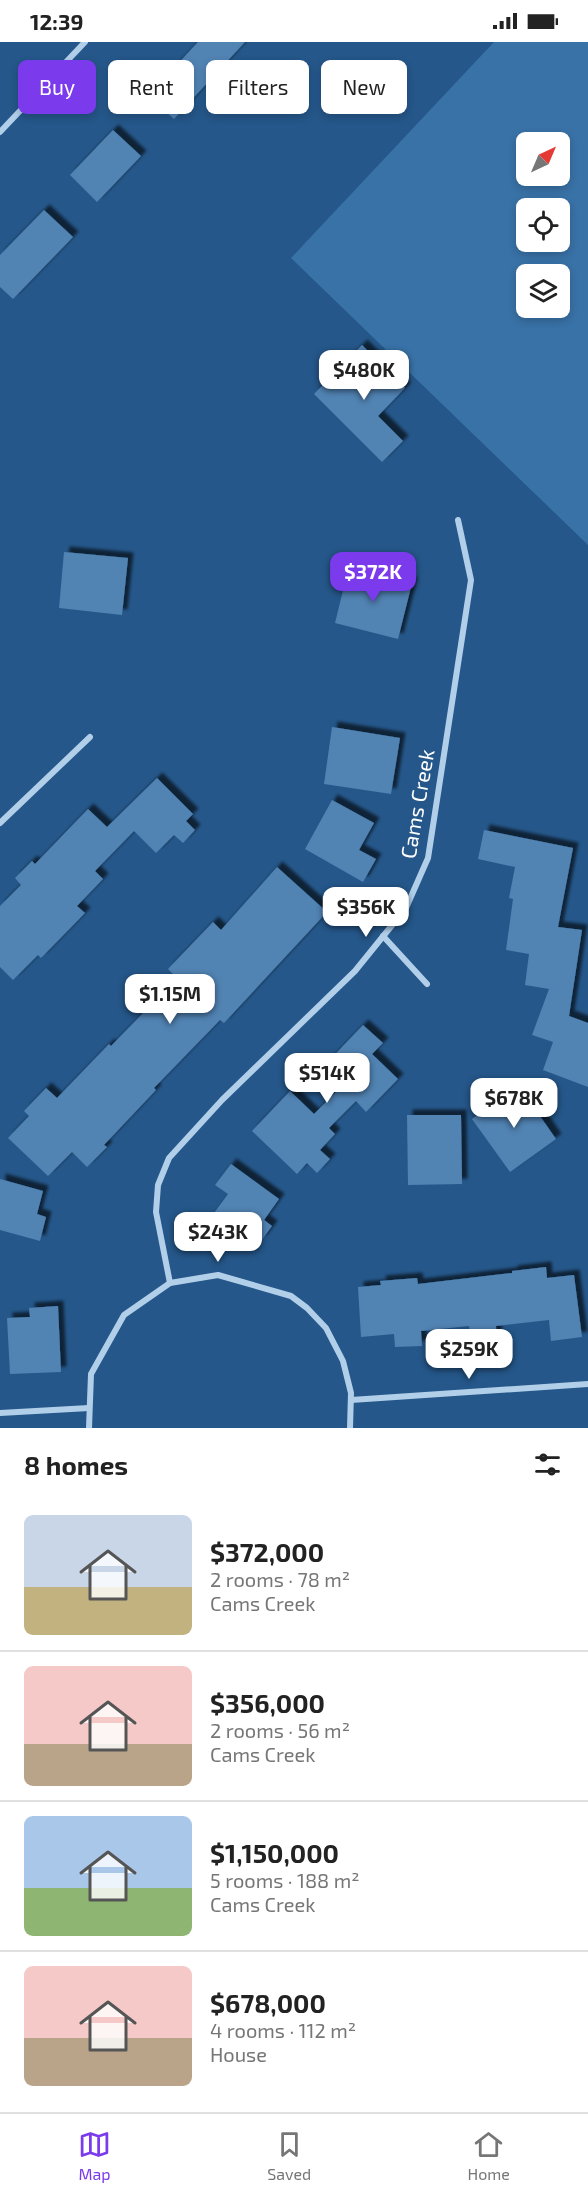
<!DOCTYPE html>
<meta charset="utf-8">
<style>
:root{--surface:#fff;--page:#f6f6f6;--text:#222;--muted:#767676;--line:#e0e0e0;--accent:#7c3aed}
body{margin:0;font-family:"Exo 2",sans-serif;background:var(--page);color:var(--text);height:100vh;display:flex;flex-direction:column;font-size:22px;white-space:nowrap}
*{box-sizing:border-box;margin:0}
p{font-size:20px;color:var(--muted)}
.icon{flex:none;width:33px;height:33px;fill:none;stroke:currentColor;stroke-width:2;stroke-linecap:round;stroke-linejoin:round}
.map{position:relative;height:1386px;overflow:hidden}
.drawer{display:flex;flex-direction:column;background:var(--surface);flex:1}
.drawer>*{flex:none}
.guide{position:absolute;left:18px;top:18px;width:552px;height:54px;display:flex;gap:12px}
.needle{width:39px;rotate:44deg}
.fabs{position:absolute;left:516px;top:90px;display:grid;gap:12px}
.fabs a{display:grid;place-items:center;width:54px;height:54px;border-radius:9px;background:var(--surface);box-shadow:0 3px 9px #0003;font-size:30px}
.price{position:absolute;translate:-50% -51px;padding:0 14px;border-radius:12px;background:#fff;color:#222;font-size:20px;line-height:39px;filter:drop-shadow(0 2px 3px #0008)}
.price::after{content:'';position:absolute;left:50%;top:36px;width:18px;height:14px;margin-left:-9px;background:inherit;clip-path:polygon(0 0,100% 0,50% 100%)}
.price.current{background:var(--accent);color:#fff}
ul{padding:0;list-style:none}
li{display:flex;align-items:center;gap:18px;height:150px;padding:0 24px}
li+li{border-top:2px solid var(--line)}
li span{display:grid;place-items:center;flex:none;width:168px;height:120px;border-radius:9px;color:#555}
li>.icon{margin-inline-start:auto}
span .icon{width:72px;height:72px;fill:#fffc;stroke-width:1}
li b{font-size:26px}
h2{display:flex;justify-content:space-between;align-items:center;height:72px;padding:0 24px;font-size:26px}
.tag{padding:0 21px;border-radius:9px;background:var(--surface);box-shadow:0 3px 9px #0003;font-size:21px;line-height:54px}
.tag.current{background:var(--accent);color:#fff}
.status{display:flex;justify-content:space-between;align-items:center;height:42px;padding:0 30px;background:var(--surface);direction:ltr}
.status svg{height:16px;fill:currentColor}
.dock{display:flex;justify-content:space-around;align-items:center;height:84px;border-top:2px solid var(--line);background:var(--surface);font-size:16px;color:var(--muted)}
.dock a{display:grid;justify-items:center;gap:3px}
.dock .current{color:var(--accent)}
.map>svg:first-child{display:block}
.green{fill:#3972a7;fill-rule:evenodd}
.building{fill:#5183b3;filter:url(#shadow)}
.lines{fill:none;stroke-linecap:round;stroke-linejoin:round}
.minor{stroke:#b2cfea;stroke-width:6}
.labels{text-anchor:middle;stroke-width:6;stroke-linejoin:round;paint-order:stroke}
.street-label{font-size:21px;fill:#fff;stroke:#25578a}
</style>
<div class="status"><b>12:39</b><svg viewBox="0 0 49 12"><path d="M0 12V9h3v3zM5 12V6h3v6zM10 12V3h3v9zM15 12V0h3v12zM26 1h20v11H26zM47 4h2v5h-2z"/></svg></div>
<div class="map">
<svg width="588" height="1386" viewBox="0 0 588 1386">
<defs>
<filter id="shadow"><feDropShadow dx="5.5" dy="-5.5" stdDeviation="1.5" flood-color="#0009"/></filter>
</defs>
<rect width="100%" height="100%" fill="#25578a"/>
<path class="green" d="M 494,0 L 588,0 L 588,503 L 291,216 ZM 526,100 L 560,100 L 560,134 L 526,134 ZM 526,166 L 560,166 L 560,200 L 526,200 ZM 526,232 L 560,232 L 560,266 L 526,266 Z"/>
<g class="building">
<path d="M 198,0 L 245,0 L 174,77 L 148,54 Z"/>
<path d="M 113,88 L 141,114 L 97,160 L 70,133 Z"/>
<path d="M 44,168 L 73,195 L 13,257 L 0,245 L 0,213 Z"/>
<path d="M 362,303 L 405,346 L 378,374 L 403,399 L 382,420 L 314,352 Z"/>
<path d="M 64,510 L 128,516 L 122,573 L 59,566 Z"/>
<path d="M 349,524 L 412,541 L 398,597 L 335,581 Z"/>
<path d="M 332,685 L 400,696 L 391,752 L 324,742 Z"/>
<path d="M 157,736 L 193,772 L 186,779 L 195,788 L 183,801 L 174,793 L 156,811 L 134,789 L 95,829 L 103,837 L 77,864 L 85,871 L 41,916 L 38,913 L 13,938 L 0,925 L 0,864 L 21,843 L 15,836 L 32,819 L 35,822 L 88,767 L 107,785 Z"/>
<path d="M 332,758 L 374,781 L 359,808 L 376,817 L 363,840 L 305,807 Z"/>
<path d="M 484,788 L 573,806 L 558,885 L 582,888 L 569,974 L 588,981 L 588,1045 L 543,1028 L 553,1000 L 532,993 L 549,947 L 525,943 L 529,912 L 506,908 L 513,857 L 509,856 L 515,825 L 478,817 Z"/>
<path d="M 277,825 L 327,870 L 224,981 L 220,978 L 154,1046 L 156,1048 L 104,1103 L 107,1105 L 87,1125 L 72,1110 L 48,1134 L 8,1096 L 29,1074 L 24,1069 L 46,1046 L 57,1056 L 109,1002 L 111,1004 L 177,936 L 168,927 L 213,880 L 221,888 Z"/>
<path d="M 363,983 L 383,1001 L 372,1012 L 398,1037 L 366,1070 L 356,1059 L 329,1086 L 335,1092 L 320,1108 L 330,1117 L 317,1131 L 307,1121 L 297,1132 L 252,1089 L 290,1049 L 314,1072 L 341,1045 L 321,1027 Z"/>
<path d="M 519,1044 L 556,1097 L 510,1130 L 472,1077 Z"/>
<path d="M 407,1073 L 461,1073 L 462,1142 L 408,1143 Z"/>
<path d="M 231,1122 L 279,1157 L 264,1178 L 272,1184 L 261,1199 L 254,1194 L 243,1209 L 206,1182 L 228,1152 L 215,1143 Z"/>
<path d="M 0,1137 L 43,1149 L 37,1172 L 46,1175 L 40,1199 L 0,1188 Z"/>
<path d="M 546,1225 L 547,1236 L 574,1233 L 582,1295 L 551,1299 L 549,1278 L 496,1284 L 497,1299 L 471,1302 L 469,1284 L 421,1289 L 422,1304 L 395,1305 L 394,1292 L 361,1295 L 358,1245 L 381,1243 L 380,1239 L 417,1236 L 418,1242 L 512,1231 L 512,1229 Z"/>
<path d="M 58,1264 L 61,1330 L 10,1332 L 7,1276 L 30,1275 L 29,1266 Z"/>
</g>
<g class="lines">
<g class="minor">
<path d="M 0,90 L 85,0"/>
<path d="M 0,781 L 90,695"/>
<path d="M 383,894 L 427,942"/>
<path d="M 170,1241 L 156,1170 L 158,1143 L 169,1116 L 222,1058 L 355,929 L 406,866 L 428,816 L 471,538 L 458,478"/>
<path d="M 351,1358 L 588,1342"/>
<path d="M 0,1371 L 89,1366"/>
<path d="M 89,1386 L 91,1332 L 124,1273 L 170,1241 L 218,1233 L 291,1254 L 307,1266 L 326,1286 L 343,1319 L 351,1351 L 350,1386"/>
</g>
</g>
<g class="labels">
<g class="street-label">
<text transform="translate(418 762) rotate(-80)" y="7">Cams Creek</text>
</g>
</g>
</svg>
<div class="fabs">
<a><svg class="needle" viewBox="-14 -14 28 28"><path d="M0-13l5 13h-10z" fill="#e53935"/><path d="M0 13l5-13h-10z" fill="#767676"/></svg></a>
<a><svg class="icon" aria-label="locate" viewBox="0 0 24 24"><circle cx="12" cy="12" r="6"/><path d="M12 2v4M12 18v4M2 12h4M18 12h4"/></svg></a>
<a><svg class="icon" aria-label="layers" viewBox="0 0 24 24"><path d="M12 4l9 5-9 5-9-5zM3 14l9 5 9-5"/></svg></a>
</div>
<b class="price" style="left:364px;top:359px">$480K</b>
<b class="price current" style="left:373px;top:561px">$372K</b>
<b class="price" style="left:366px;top:896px">$356K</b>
<b class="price" style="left:170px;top:983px">$1.15M</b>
<b class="price" style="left:327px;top:1062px">$514K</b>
<b class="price" style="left:514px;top:1087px">$678K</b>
<b class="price" style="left:218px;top:1221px">$243K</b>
<b class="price" style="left:469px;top:1338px">$259K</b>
<div class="guide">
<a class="tag current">Buy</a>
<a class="tag">Rent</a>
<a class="tag">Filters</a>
<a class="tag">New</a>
</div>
</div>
<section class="drawer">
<h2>8 homes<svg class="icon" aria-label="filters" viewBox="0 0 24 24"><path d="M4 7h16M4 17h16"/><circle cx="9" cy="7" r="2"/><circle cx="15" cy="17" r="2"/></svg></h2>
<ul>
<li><span style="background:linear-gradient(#c9d6e8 60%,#c2b280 0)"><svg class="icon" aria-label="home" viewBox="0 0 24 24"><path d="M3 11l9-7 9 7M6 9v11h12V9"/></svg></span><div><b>$372,000</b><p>2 rooms · 78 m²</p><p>Cams Creek</p></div></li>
<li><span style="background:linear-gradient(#f6c9c9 65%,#b9a48a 0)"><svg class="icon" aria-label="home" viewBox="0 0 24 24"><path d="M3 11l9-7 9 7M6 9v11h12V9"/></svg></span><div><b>$356,000</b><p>2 rooms · 56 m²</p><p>Cams Creek</p></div></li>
<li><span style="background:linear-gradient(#a9c7e8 60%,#8fb573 0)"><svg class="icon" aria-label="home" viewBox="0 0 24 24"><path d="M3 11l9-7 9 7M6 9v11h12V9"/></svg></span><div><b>$1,150,000</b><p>5 rooms · 188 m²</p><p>Cams Creek</p></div></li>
<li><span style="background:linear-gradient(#f6c9c9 60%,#b9a48a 0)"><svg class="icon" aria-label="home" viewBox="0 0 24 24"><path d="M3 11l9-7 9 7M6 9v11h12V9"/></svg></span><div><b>$678,000</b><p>4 rooms · 112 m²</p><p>House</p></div></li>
</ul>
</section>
<nav class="dock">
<a class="current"><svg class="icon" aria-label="map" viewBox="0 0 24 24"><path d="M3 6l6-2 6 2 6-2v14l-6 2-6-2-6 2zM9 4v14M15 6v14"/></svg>Map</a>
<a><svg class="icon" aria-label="saved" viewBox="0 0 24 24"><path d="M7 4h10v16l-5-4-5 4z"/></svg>Saved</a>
<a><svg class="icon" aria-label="home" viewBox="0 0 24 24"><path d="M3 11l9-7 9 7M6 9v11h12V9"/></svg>Home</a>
</nav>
